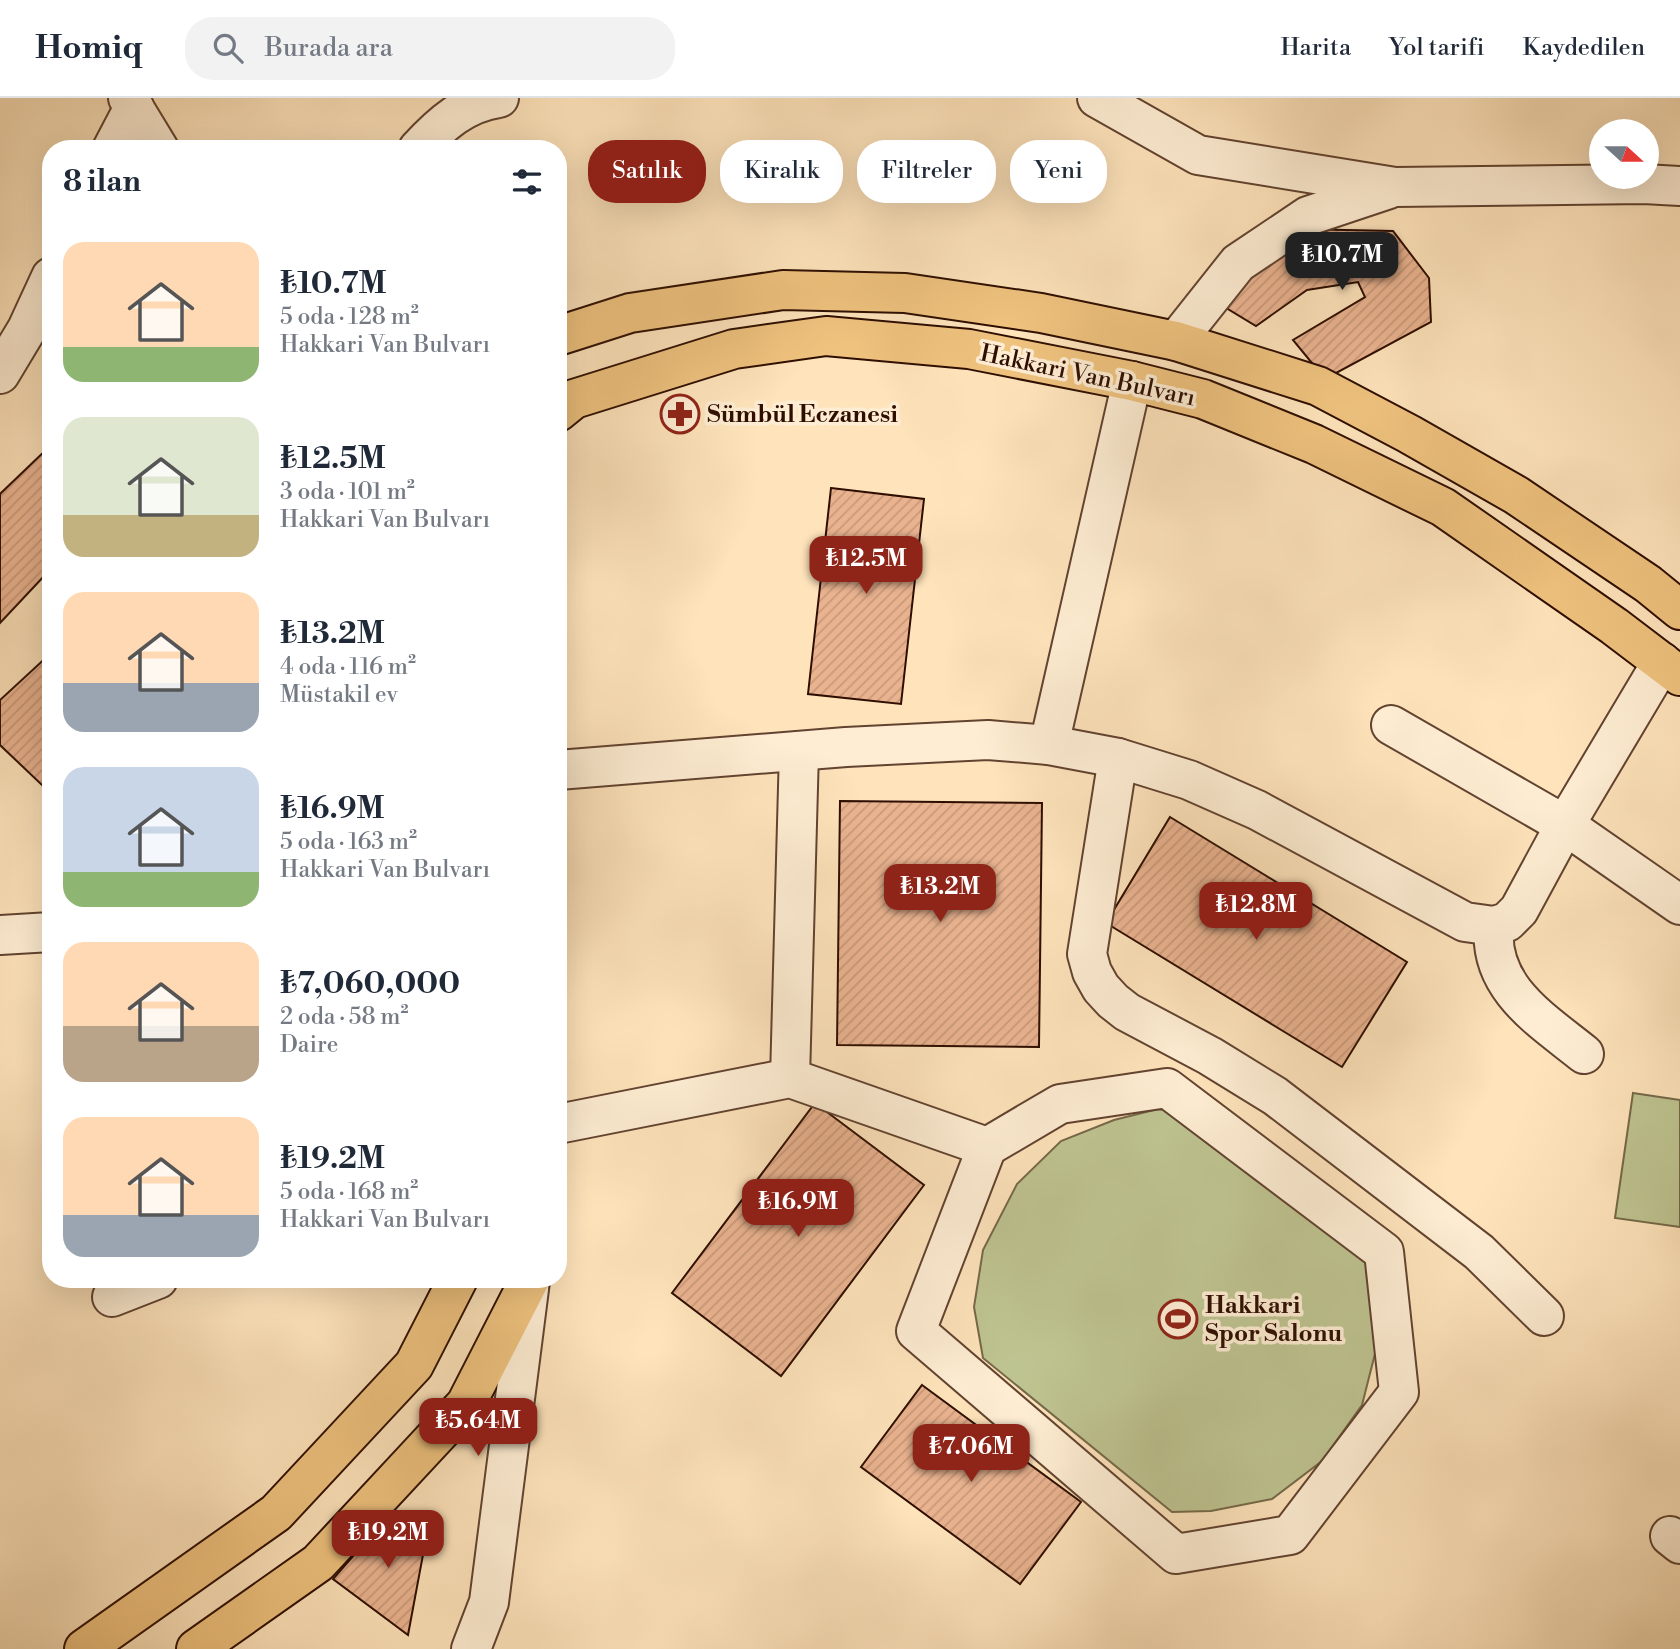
<!DOCTYPE html>
<html lang="tr">
<meta charset="utf-8">
<style>
:root{--surface:#fff;--page:#f2f2f3;--text:#1f2937;--muted:#747a83;--line:#e0e1e3;--accent:#8f2418}
body{margin:0;font-family:"Libre Bodoni",serif;background:var(--page);color:var(--text);height:100vh;display:flex;flex-direction:column;font-size:26px;white-space:nowrap}
*{box-sizing:border-box;margin:0}
p{font-size:23px;color:var(--muted)}
.icon{flex:none;width:38px;height:38px;fill:none;stroke:currentColor;stroke-width:2;stroke-linecap:round;stroke-linejoin:round}
.map{position:relative;flex:1;overflow:hidden}
.details{position:absolute;left:42px;top:42px;width:525px;height:1148px;display:flex;flex-direction:column;background:var(--surface);border-radius:28px;box-shadow:0 7px 28px #0002}
.details>*{flex:none}
.top-card{position:absolute;left:588px;top:42px;width:665px;height:63px;display:flex;gap:14px}
.needle{width:46px;rotate:111deg}
.controls{position:absolute;left:1589px;top:21px;display:grid;gap:14px}
.controls a{display:grid;place-items:center;width:70px;height:70px;border-radius:50%;background:var(--surface);box-shadow:0 7px 28px #0002;font-size:35px}
.price{position:absolute;translate:-50% -60px;padding:0 16px;border-radius:14px;background:var(--accent);color:#fff;font-size:23px;line-height:46px;filter:drop-shadow(0 2px 4px #0008)}
.price::after{content:'';position:absolute;left:50%;top:42px;width:21px;height:16px;margin-left:-10px;background:inherit;clip-path:polygon(0 0,100% 0,50% 100%)}
.price.current{background:#222;color:#fff}
ul{padding:0;list-style:none}
li{display:flex;align-items:center;gap:21px;height:175px;padding:0 21px}
li span{display:grid;place-items:center;flex:none;width:196px;height:140px;border-radius:21px;color:#555}
li>.icon{margin-inline-start:auto}
span .icon{width:84px;height:84px;fill:#fffc;stroke-width:1}
li b{font-size:30px}
h2{display:flex;justify-content:space-between;align-items:center;height:84px;padding:0 21px;font-size:30px}
.tag{padding:0 24px;border-radius:28px;background:var(--surface);box-shadow:0 7px 28px #0002;font-size:24px;line-height:63px}
.tag.current{background:var(--accent);color:#fff}
header{display:flex;align-items:center;gap:42px;box-sizing:border-box;height:98px;padding:0 35px;background:var(--surface);border-bottom:2px solid var(--line)}
header strong{font-size:33px}
nav{display:flex;gap:38px;margin-inline-start:auto;font-size:24px}
.search{width:490px;height:63px;background:var(--page);display:flex;align-items:center;gap:18px;box-sizing:border-box;padding:0 24px;border-radius:28px;color:var(--muted);font-size:26px}
.map>svg:first-child{display:block}
.garden{fill:#bec491;stroke:#766949;stroke-width:2}
.building{fill:url(#building-hatch);stroke:#2e0e01;stroke-width:2}
.lines{fill:none;stroke-linecap:round;stroke-linejoin:round}
.minor-casing{stroke:#624330;stroke-width:42}
.major-casing{stroke:#2e0e01;stroke-width:42}
.minor{stroke:#feedd3;stroke-width:38}
.major{stroke:#efc27e;stroke-width:38}
.labels{text-anchor:middle;stroke-width:7;stroke-linejoin:round;paint-order:stroke}
.street-label{font-size:24px;fill:#2e0e01;stroke:#feedd3}
.poi-label{font-size:24px;font-weight:bold;fill:#2e0e01;stroke:#feedd3;text-anchor:start}
</style>
<header>
<strong>Homiq</strong>
<div class="search"><svg class="icon" aria-label="search" viewBox="0 0 24 24"><circle cx="10" cy="10" r="6"/><path d="M15 15l6 6"/></svg>Burada ara</div>
<nav><a>Harita</a><a>Yol tarifi</a><a>Kaydedilen</a></nav>
</header>
<div class="map">
<svg width="1680" height="1551" viewBox="0 0 1680 1551">
<defs>
<pattern id="building-hatch" width="6" height="6" patternUnits="userSpaceOnUse" patternTransform="scale(1.75)"><rect width="6" height="6" fill="#eab390"/><path d="M-1 1l2-2M0 6l6-6M5 7l2-2" fill="none" stroke="#c9997a"/></pattern>
</defs>
<rect width="100%" height="100%" fill="#fee3bb"/>
<filter id="stains"><feTurbulence type="fractalNoise" baseFrequency=".00286" numOctaves="4"/><feColorMatrix values="0 0 0 0 .2 0 0 0 0 .09 0 0 0 0 .02 0 0 0 .5 -.17"/></filter>
<radialGradient id="worn" r=".72"><stop offset=".6" stop-color="#630" stop-opacity="0"/><stop offset="1" stop-color="#630" stop-opacity=".3"/></radialGradient>
<g class="garden">
<path d="M 1633,995 L 1680,1002 L 1680,1129 L 1615,1120 Z"/>
<path d="M 1158,1011 L 1186,1015 L 1367,1162 L 1381,1232 L 1362,1307 L 1322,1363 L 1272,1401 L 1211,1413 L 1172,1414 L 983,1260 L 974,1209 L 983,1152 L 1017,1086 L 1061,1043 L 1114,1022 Z"/>
</g>
<g class="building">
<path d="M 1298,131 L 1393,133 L 1429,180 L 1431,224 L 1325,281 L 1293,242 L 1365,199 L 1358,184 L 1307,192 L 1256,228 L 1223,208 Z"/>
<path d="M 51,347 L 51,481 L 46,476 L 0,525 L 0,396 Z"/>
<path d="M 831,390 L 924,401 L 901,606 L 808,596 Z"/>
<path d="M 51,555 L 51,681 L 43,688 L 0,647 L 0,602 Z"/>
<path d="M 840,703 L 1042,705 L 1039,949 L 837,947 Z"/>
<path d="M 1170,719 L 1407,864 L 1342,969 L 1106,825 Z"/>
<path d="M 815,1005 L 924,1087 L 781,1278 L 672,1195 Z"/>
<path d="M 922,1287 L 1081,1404 L 1020,1486 L 861,1369 Z"/>
<path d="M 389,1417 L 428,1430 L 408,1537 L 333,1481 Z"/>
</g>
<g class="lines">
<defs>
<g id="minor">
<path d="M 128,0 L 159,51"/>
<path d="M 1097,0 L 1198,57 L 1395,89 L 1644,86 L 1680,88"/>
<path d="M 112,51 L 134,9"/>
<path d="M 418,51 C 441,26 464,5 499,0"/>
<path d="M 1176,243 L 1238,165 L 1308,118 L 1389,91"/>
<path d="M 0,276 L 27,231 L 51,179"/>
<path d="M 1391,627 L 1565,727 L 1680,807"/>
<path d="M 1049,647 L 1132,283"/>
<path d="M 1118,660 L 1087,856 L 1092,874 L 1101,890 L 1113,903 L 1127,914 L 1210,958 L 1275,998 L 1479,1154 L 1544,1218"/>
<path d="M 558,672 L 846,649 L 988,642 L 1049,647 L 1118,660 L 1189,682 L 1257,712 L 1465,824 L 1494,828 L 1507,824 L 1519,812 L 1565,727 L 1662,564"/>
<path d="M 1494,828 C 1488,890 1542,922 1584,956"/>
<path d="M 0,837 L 51,834"/>
<path d="M 790,980 L 799,653"/>
<path d="M 558,1026 L 790,980 L 987,1049 L 1060,1006 L 1167,990 L 1384,1154 L 1399,1294 L 1290,1437 L 1176,1456 L 916,1233 L 987,1049"/>
<path d="M 112,1199 L 158,1181"/>
<path d="M 1670,1438 L 1680,1446"/>
<path d="M 471,1551 L 489,1504 L 530,1183"/>
</g>
<g id="major">
<path d="M 558,238 L 630,215 L 783,192 L 905,195 L 1041,215 L 1176,243 L 1318,288 L 1409,336 L 1516,397 L 1648,486 L 1680,512"/>
<path d="M 558,314 L 574,301 L 734,251 L 826,238 L 969,251 L 1132,283 L 1203,301 L 1314,346 L 1443,409 L 1614,528 L 1680,578"/>
<path d="M 84,1551 L 276,1415 L 414,1267 L 458,1181"/>
<path d="M 196,1551 L 318,1465 L 466,1306 L 530,1181"/>
</g>
</defs>
<use href="#minor" class="minor-casing"/>
<use href="#major" class="major-casing"/>
<use href="#minor" class="minor"/>
<use href="#major" class="major"/>
</g>
<defs>
<symbol id="pharmacy-ring" viewBox="-11 -11 22 22"><circle r="9.5" fill="#feedd3" stroke="#8f2418" stroke-width="1.5"/><path d="M-2-6h4v4h4v4h-4v4h-4v-4h-4v-4h4Z" fill="#8f2418"/></symbol>
<symbol id="stadium-ring" viewBox="-11 -11 22 22"><circle r="9.5" fill="#feedd3" stroke="#8f2418" stroke-width="1.5"/><path d="M0-5a6.5 5 0 1 0 0 10a6.5 5 0 1 0 0-10ZM-3.5-1.8h7v3.6h-7Z" fill="#8f2418"/></symbol>
</defs>
<g fill-rule="evenodd">
<use href="#pharmacy-ring" x="658" y="294" width="44" height="44"/>
<use href="#stadium-ring" x="1156" y="1199" width="44" height="44"/>
</g>
<g class="labels">
<g class="street-label">
<text transform="translate(1088 277) rotate(12)" y="8">Hakkari Van Bulvarı</text>
</g>
<g class="poi-label">
<text x="707" y="324">Sümbül Eczanesi</text>
<text x="1205" y="1215">Hakkari<tspan x="1205" dy="28">Spor Salonu</tspan></text>
</g>
</g>
<rect width="100%" height="100%" filter="url(#stains)"/>
<rect width="100%" height="100%" fill="url(#worn)"/>
</svg>
<div class="controls">
<a><svg class="needle" viewBox="-14 -14 28 28"><path d="M0-13l5 13h-10z" fill="#e53935"/><path d="M0 13l5-13h-10z" fill="#747a83"/></svg></a>
</div>
<b class="price current" style="left:1342px;top:194px">₺10.7M</b>
<b class="price" style="left:866px;top:498px">₺12.5M</b>
<b class="price" style="left:940px;top:826px">₺13.2M</b>
<b class="price" style="left:1256px;top:844px">₺12.8M</b>
<b class="price" style="left:798px;top:1141px">₺16.9M</b>
<b class="price" style="left:478px;top:1360px">₺5.64M</b>
<b class="price" style="left:971px;top:1386px">₺7.06M</b>
<b class="price" style="left:388px;top:1472px">₺19.2M</b>
<div class="top-card">
<a class="tag current">Satılık</a>
<a class="tag">Kiralık</a>
<a class="tag">Filtreler</a>
<a class="tag">Yeni</a>
</div>
<section class="details">
<h2>8 ilan<svg class="icon" aria-label="filters" viewBox="0 0 24 24"><path d="M4 7h16M4 17h16"/><circle cx="9" cy="7" r="2"/><circle cx="15" cy="17" r="2"/></svg></h2>
<ul>
<li><span style="background:linear-gradient(#ffd9b3 75%,#8fb573 0)"><svg class="icon" aria-label="home" viewBox="0 0 24 24"><path d="M3 11l9-7 9 7M6 9v11h12V9"/></svg></span><div><b>₺10.7M</b><p>5 oda · 128 m²</p><p>Hakkari Van Bulvarı</p></div></li>
<li><span style="background:linear-gradient(#dfe7d0 70%,#c2b280 0)"><svg class="icon" aria-label="home" viewBox="0 0 24 24"><path d="M3 11l9-7 9 7M6 9v11h12V9"/></svg></span><div><b>₺12.5M</b><p>3 oda · 101 m²</p><p>Hakkari Van Bulvarı</p></div></li>
<li><span style="background:linear-gradient(#ffd9b3 65%,#9aa5b1 0)"><svg class="icon" aria-label="home" viewBox="0 0 24 24"><path d="M3 11l9-7 9 7M6 9v11h12V9"/></svg></span><div><b>₺13.2M</b><p>4 oda · 116 m²</p><p>Müstakil ev</p></div></li>
<li><span style="background:linear-gradient(#c9d6e8 75%,#8fb573 0)"><svg class="icon" aria-label="home" viewBox="0 0 24 24"><path d="M3 11l9-7 9 7M6 9v11h12V9"/></svg></span><div><b>₺16.9M</b><p>5 oda · 163 m²</p><p>Hakkari Van Bulvarı</p></div></li>
<li><span style="background:linear-gradient(#ffd9b3 60%,#b9a48a 0)"><svg class="icon" aria-label="home" viewBox="0 0 24 24"><path d="M3 11l9-7 9 7M6 9v11h12V9"/></svg></span><div><b>₺7,060,000</b><p>2 oda · 58 m²</p><p>Daire</p></div></li>
<li><span style="background:linear-gradient(#ffd9b3 70%,#9aa5b1 0)"><svg class="icon" aria-label="home" viewBox="0 0 24 24"><path d="M3 11l9-7 9 7M6 9v11h12V9"/></svg></span><div><b>₺19.2M</b><p>5 oda · 168 m²</p><p>Hakkari Van Bulvarı</p></div></li>
</ul>
</section>
</div>
